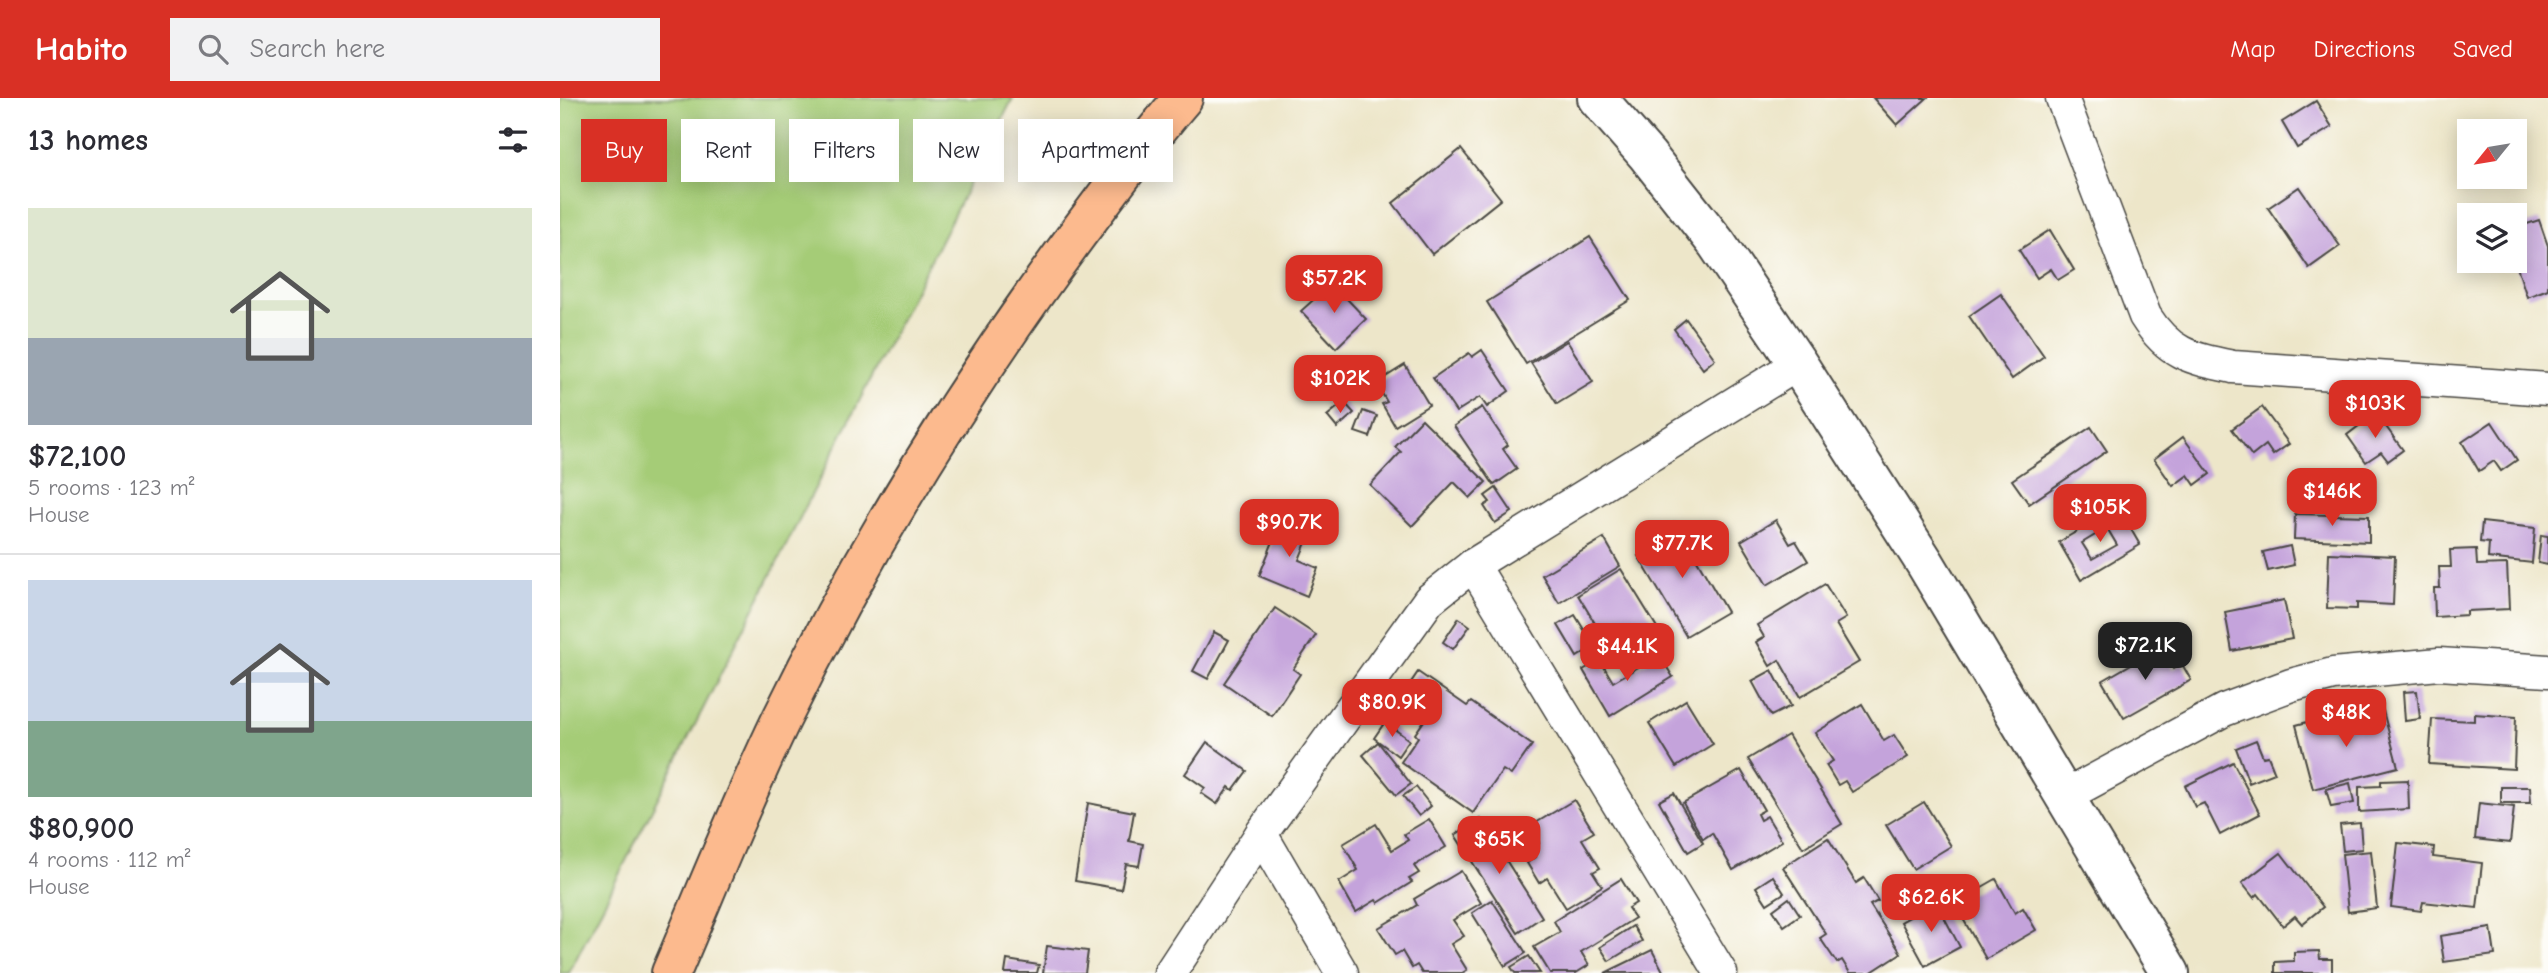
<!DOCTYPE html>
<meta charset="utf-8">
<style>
:root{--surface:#fff;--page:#f2f2f3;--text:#2b2b33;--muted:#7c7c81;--line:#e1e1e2;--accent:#d93025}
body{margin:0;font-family:"Comic Neue",sans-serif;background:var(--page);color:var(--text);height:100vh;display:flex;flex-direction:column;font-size:26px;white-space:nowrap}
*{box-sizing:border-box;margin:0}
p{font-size:23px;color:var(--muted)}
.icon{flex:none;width:38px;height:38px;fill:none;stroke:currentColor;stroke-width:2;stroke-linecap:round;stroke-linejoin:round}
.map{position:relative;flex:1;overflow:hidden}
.side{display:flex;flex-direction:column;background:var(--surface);width:560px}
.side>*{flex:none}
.guide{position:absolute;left:21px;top:21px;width:665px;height:63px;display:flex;gap:14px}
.needle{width:46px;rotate:240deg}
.controls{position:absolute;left:1897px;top:21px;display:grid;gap:14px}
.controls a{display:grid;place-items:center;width:70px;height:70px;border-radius:0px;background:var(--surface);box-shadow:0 4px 18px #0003;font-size:35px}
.price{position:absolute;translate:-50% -60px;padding:0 16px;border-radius:14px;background:var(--accent);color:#fff;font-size:23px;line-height:46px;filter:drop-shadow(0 2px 4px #0008)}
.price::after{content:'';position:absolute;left:50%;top:42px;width:21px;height:16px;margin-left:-10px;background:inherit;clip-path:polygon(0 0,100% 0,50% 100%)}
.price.selected{background:#222;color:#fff}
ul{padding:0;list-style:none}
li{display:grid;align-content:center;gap:14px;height:371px;padding:0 28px}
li+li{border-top:2px solid var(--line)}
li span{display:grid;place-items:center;height:217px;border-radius:0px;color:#555}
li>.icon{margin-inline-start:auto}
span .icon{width:126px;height:126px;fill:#fffc;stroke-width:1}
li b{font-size:30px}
h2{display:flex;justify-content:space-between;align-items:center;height:84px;padding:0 28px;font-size:30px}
.tag{padding:0 24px;border-radius:0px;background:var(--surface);box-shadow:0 4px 18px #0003;font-size:24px;line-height:63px}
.tag.selected{background:var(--accent);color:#fff}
header{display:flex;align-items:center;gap:42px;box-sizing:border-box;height:98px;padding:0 35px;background:var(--accent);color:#fff}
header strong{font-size:33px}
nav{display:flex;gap:38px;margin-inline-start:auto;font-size:24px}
.search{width:490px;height:63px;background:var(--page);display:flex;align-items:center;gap:18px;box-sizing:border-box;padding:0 24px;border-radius:0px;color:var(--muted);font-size:26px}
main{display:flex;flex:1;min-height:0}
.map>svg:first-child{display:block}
.green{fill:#a5cc77;stroke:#687c51;stroke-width:2}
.building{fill:#c4a3db;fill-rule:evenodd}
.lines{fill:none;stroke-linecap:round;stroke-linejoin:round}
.minor-casing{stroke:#484743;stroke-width:35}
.tertiary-casing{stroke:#484743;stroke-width:42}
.trunk-casing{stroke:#484743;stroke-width:42}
.minor{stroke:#fff;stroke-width:32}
.tertiary{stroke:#fff;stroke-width:38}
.trunk{stroke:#fcba8e;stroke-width:38}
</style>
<header>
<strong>Habito</strong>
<div class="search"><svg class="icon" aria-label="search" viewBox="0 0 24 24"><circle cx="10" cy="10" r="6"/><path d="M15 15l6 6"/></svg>Search here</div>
<nav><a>Map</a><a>Directions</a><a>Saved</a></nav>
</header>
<main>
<section class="side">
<h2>13 homes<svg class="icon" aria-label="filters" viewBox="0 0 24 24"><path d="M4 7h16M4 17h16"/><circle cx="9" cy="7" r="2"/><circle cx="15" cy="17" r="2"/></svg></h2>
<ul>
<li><span style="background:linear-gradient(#dfe7d0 60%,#9aa5b1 0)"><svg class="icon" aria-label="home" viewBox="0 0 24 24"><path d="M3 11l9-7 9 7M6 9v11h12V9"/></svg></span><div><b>$72,100</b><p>5 rooms · 123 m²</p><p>House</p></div></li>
<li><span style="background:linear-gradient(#c9d6e8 65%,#7fa58c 0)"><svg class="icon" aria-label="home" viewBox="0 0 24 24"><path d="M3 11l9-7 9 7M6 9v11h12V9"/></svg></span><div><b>$80,900</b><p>4 rooms · 112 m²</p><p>House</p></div></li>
</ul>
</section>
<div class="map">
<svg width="1988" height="875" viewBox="0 0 1988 875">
<rect width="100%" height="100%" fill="#fdfcf7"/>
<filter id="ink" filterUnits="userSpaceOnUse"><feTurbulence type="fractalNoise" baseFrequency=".0143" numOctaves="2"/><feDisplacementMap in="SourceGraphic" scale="14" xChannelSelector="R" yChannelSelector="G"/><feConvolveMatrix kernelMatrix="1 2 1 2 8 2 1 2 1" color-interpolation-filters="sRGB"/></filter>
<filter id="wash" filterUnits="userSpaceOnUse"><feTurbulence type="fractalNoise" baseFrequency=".00686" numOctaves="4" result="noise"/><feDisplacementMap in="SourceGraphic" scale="28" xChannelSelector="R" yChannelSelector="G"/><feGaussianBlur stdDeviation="1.57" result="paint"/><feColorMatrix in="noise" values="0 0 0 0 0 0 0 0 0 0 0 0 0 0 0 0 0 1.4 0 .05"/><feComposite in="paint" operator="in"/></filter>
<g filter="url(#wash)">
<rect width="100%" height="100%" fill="#ede6c9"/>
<path class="green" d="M 0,0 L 453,0 L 9,875 L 0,875 Z"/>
<g id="blocks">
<g class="building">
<path d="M 1313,0 L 1367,0 L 1337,27 Z"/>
<path d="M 1756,3 L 1772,29 L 1737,50 L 1722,24 Z"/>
<path d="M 901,51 L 941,101 L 872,156 L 833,105 Z"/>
<path d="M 1739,89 L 1780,148 L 1749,170 L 1708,110 Z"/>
<path d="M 1979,122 L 1988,148 L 1988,191 L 1967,199 L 1955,163 L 1955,130 Z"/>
<path d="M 1490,132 L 1514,172 L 1498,182 L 1491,171 L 1477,180 L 1459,152 Z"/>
<path d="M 1030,139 L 1070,202 L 966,266 L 927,204 Z"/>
<path d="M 772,185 L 806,221 L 776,250 L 741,213 Z"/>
<path d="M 1441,196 L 1484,258 L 1452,281 L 1409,218 Z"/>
<path d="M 1126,221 L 1155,261 L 1143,271 L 1114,231 Z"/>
<path d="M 1007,243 L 1033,284 L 997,306 L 971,265 Z"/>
<path d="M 922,252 L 949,293 L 927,309 L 920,299 L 896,314 L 873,280 L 909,255 L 912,259 Z"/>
<path d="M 845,267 L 869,307 L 835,328 L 822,306 L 827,304 L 816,285 Z"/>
<path d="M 784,304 L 794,315 L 777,330 L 767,318 Z"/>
<path d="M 922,309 L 948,347 L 943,351 L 957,371 L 934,387 L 894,328 Z"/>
<path d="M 1702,309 L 1729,346 L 1713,357 L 1706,347 L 1692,358 L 1672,331 Z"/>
<path d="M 803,313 L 817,318 L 810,339 L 795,334 Z"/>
<path d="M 1816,315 L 1843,352 L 1828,363 L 1821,354 L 1806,364 L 1787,337 Z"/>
<path d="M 862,321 L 926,384 L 910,400 L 894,384 L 852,428 L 810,387 L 841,354 L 835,349 Z"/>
<path d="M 1932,324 L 1957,362 L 1941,373 L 1934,363 L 1919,373 L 1902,344 Z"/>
<path d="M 1531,329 L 1547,353 L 1469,406 L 1452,382 Z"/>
<path d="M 1623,339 L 1650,376 L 1635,387 L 1628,377 L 1613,388 L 1594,361 Z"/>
<path d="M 936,390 L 952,414 L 935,425 L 924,408 L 930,404 L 925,398 Z"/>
<path d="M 1558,409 L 1580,447 L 1521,482 L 1499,444 ZM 1547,430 L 1557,447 L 1532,461 L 1522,445 Z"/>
<path d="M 1735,416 L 1809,418 L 1809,444 L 1734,441 Z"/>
<path d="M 723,419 L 751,432 L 739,462 L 758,470 L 747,498 L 699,478 Z"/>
<path d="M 1216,422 L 1230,446 L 1236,443 L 1248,463 L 1207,487 L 1181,443 Z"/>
<path d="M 1115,424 L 1167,514 L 1126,538 L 1078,458 L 1095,449 L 1089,439 Z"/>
<path d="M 1922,424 L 1975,430 L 1972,465 L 1928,460 L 1929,445 L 1920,444 Z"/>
<path d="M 1981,437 L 1988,438 L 1988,467 L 1978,465 Z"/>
<path d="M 1044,440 L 1060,468 L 999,505 L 982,477 Z"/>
<path d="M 1730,448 L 1734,467 L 1708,473 L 1703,454 Z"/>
<path d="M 1916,451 L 1917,467 L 1947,466 L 1949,511 L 1907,513 L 1907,517 L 1875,519 L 1874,490 L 1880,490 L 1879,469 L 1891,469 L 1890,452 Z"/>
<path d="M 1769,455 L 1835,458 L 1833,507 L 1797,505 L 1797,511 L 1767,510 Z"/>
<path d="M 1061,471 L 1101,536 L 1057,562 L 1018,497 Z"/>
<path d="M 1265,486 L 1286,520 L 1276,526 L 1299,564 L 1240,599 L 1219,562 L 1210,568 L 1196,544 L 1204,539 L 1197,527 Z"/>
<path d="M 1724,502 L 1732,541 L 1672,553 L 1665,514 Z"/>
<path d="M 715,510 L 756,537 L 733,571 L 740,576 L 712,618 L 664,585 Z"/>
<path d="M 1015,517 L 1034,548 L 1017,559 L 998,527 Z"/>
<path d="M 899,520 L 910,528 L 893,551 L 883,544 Z"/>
<path d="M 654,534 L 669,542 L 648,581 L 633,573 Z"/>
<path d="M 1601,549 L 1613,571 L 1622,566 L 1631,582 L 1564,620 L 1542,583 Z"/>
<path d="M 1099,557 L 1113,579 L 1050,618 L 1023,572 L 1040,562 L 1053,584 Z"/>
<path d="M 1212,572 L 1231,608 L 1211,618 L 1192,583 Z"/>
<path d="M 858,574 L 907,608 L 911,604 L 972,647 L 951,677 L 943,672 L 913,715 L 841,664 L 858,639 L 855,636 L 866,620 L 839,602 Z"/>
<path d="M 1857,593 L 1860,621 L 1845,623 L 1843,594 Z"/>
<path d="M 1126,602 L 1153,646 L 1116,669 L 1089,625 Z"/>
<path d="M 1302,606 L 1324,643 L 1334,637 L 1348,659 L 1292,694 L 1285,683 L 1278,687 L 1266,667 L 1273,663 L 1255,635 Z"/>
<path d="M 1823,613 L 1838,669 L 1753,691 L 1736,627 L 1770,618 L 1772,626 Z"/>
<path d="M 1914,616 L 1956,619 L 1954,671 L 1869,666 L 1872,621 L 1914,623 Z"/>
<path d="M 825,624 L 849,642 L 838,658 L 814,640 Z"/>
<path d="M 1228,637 L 1282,726 L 1243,750 L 1188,661 Z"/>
<path d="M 1696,642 L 1703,659 L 1708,658 L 1715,675 L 1689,685 L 1676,650 Z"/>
<path d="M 647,644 L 687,673 L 673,692 L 669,689 L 657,706 L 641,695 L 645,690 L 625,676 Z"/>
<path d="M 818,644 L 851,686 L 836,697 L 803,657 Z"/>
<path d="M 1673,664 L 1700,716 L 1660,737 L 1644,705 L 1635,709 L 1625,688 Z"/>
<path d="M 1181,672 L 1204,712 L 1197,716 L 1200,722 L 1207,718 L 1222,743 L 1173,772 L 1152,735 L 1143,741 L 1123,705 Z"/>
<path d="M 1848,682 L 1849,711 L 1799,714 L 1799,689 L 1821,688 L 1821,683 Z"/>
<path d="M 1790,685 L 1794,705 L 1771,709 L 1766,691 Z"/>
<path d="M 856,689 L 871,708 L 859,718 L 843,698 Z"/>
<path d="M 1941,689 L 1970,689 L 1971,705 L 1941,705 Z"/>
<path d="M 1114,695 L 1143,745 L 1128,754 L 1099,703 Z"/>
<path d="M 1014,702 L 1034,734 L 1022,741 L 1040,770 L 1033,774 L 1042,788 L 1006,810 L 987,780 L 979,785 L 967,765 L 975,759 L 970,751 L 979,745 L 969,729 Z"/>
<path d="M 1364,704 L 1391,748 L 1353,771 L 1326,727 Z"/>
<path d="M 528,705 L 574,714 L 569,743 L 583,746 L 579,768 L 566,766 L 561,791 L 515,783 Z"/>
<path d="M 1919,705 L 1954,709 L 1950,745 L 1915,741 Z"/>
<path d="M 869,721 L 886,749 L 854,768 L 859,775 L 849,781 L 852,784 L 818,805 L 816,802 L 796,814 L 779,784 L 798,772 L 783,746 L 816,726 L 832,752 L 848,742 L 844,736 Z"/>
<path d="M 920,721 L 982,819 L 958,835 L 895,737 Z"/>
<path d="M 1800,725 L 1802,751 L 1783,753 L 1780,727 Z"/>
<path d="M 1268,740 L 1296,785 L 1304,780 L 1318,803 L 1310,807 L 1341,855 L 1310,875 L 1290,875 L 1282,862 L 1277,865 L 1260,840 L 1266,836 L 1223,769 Z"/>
<path d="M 1838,745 L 1874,749 L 1873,759 L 1922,765 L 1917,810 L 1863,804 L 1861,813 L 1831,809 Z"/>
<path d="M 1811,753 L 1817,810 L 1788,814 L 1782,756 Z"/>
<path d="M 1721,755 L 1763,809 L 1742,826 L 1735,818 L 1723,828 L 1698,796 L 1694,800 L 1682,785 Z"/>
<path d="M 901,773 L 921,805 L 893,822 L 904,838 L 891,846 L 907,872 L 902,875 L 862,875 L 857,867 L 852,870 L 842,853 L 835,857 L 818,830 L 857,807 L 854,801 Z"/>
<path d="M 1213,778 L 1224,795 L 1207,806 L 1196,789 Z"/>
<path d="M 1061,781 L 1076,805 L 1068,810 L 1075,820 L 1021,854 L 1029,867 L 1016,875 L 990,875 L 974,849 L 1000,834 L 994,823 Z"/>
<path d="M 1436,781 L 1455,815 L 1463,810 L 1476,832 L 1426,861 L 1394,805 Z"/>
<path d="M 1229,800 L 1240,817 L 1224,828 L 1213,812 Z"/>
<path d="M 932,802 L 966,855 L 945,868 L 912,815 Z"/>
<path d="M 1376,804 L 1400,849 L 1365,868 L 1341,824 Z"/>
<path d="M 1073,828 L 1082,843 L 1049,863 L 1040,849 Z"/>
<path d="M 1931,830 L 1935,857 L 1884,864 L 1880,838 Z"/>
<path d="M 487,848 L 528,853 L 525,875 L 483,875 Z"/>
<path d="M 1092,852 L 1104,875 L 1045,875 Z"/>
<path d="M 1759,853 L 1760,861 L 1772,861 L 1772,875 L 1715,875 L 1715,864 L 1734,863 L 1734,854 Z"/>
<path d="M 969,858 L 980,875 L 955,875 L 951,869 Z"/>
<path d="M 447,862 L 479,867 L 477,875 L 445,875 Z"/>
</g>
</g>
</g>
<g filter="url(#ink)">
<use href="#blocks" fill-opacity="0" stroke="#484743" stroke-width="2"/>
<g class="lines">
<defs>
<g id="minor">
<path d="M 1502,0 L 1585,218 C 1609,256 1630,260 1673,269 L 1988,291"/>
<path d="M 913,467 L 1161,875"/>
<path d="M 1503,699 L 1664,612 L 1731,587 L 1773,576 L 1879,566 L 1988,573"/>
<path d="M 701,736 L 782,875"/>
<path d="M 610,875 L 701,736 L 869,502 L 913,467 L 1238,266"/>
</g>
<path id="tertiary" d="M 1037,0 L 1087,57 L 1157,146 L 1238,266 L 1365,465 L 1610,875"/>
<path id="trunk" d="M 111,875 C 147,791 181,705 221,622 C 304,451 406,287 519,134 C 553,89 586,43 623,0"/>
</defs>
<use href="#minor" class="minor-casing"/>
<use href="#tertiary" class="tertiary-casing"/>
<use href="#trunk" class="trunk-casing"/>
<use href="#minor" class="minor"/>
<use href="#tertiary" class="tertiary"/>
<use href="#trunk" class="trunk"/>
</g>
</g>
</svg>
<div class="controls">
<a><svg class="needle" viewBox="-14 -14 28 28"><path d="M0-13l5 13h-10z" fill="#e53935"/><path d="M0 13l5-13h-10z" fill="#7c7c81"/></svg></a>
<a><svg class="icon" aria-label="layers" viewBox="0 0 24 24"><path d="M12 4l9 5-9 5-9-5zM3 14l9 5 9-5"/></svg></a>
</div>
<b class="price" style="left:774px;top:217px">$57.2K</b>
<b class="price" style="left:780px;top:317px">$102K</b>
<b class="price" style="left:1815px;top:342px">$103K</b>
<b class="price" style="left:1772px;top:430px">$146K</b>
<b class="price" style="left:1540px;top:446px">$105K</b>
<b class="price" style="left:729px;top:461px">$90.7K</b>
<b class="price" style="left:1122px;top:482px">$77.7K</b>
<b class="price selected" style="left:1585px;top:584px">$72.1K</b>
<b class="price" style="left:1067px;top:585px">$44.1K</b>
<b class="price" style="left:832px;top:641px">$80.9K</b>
<b class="price" style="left:1786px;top:651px">$48K</b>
<b class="price" style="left:939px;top:778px">$65K</b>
<b class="price" style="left:1371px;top:836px">$62.6K</b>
<div class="guide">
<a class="tag selected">Buy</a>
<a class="tag">Rent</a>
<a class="tag">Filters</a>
<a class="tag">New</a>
<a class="tag">Apartment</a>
</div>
</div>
</main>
